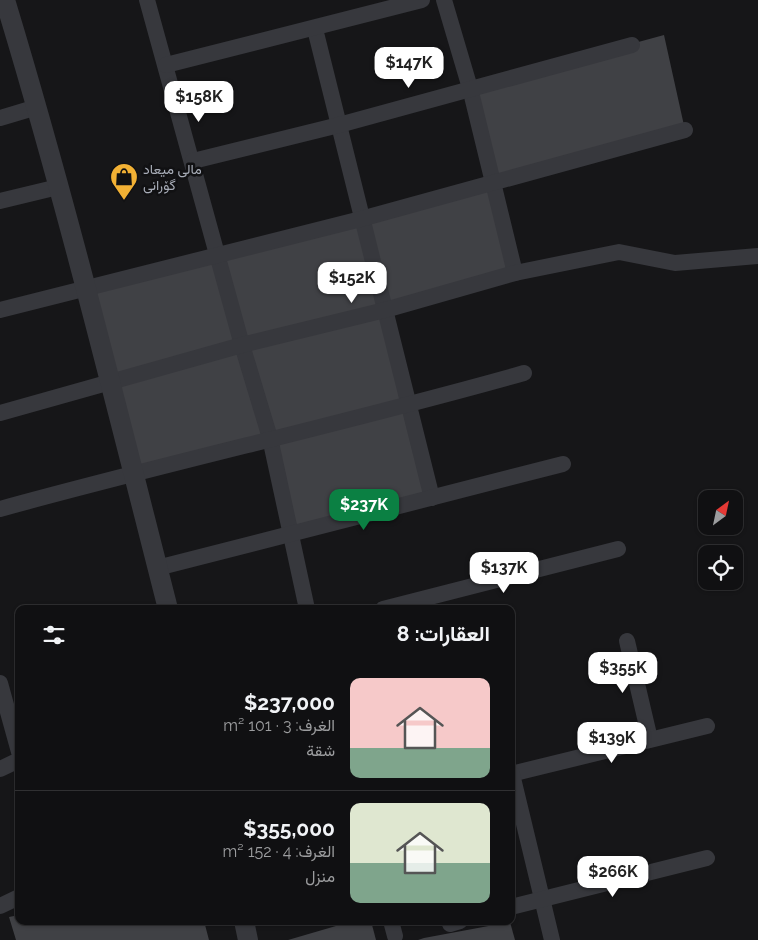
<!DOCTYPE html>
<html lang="ar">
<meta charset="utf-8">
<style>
:root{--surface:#101012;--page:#19191b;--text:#f1f3f6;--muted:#9c9d9f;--line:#303032;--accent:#0b8043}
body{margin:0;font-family:Raleway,Vazirmatn,sans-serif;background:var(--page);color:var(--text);direction:rtl;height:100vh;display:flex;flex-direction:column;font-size:19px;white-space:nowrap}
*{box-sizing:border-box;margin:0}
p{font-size:16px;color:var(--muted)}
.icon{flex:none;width:28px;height:28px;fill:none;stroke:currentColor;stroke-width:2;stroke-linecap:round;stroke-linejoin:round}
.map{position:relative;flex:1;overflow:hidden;direction:ltr}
.details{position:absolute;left:15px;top:605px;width:500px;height:320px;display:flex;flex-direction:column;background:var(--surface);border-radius:10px;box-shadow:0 1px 4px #0004,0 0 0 1px var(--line);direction:rtl}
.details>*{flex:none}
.needle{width:32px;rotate:33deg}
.fabs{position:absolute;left:698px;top:490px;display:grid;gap:10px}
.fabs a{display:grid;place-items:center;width:45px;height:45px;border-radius:10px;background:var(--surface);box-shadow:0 1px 4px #0004,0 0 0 1px var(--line);font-size:25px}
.price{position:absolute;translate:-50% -42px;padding:0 11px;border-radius:10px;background:#fff;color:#222;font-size:16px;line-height:32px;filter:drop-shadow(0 1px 2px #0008)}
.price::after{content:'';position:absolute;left:50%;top:30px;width:15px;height:11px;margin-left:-8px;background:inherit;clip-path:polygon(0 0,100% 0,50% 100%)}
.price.current{background:var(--accent);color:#fff}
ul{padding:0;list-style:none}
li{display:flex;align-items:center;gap:15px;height:125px;padding:0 25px}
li+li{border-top:1px solid var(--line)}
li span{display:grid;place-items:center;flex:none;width:140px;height:100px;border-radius:10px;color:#555}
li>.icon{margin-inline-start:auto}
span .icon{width:60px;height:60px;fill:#fffc;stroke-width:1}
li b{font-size:21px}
h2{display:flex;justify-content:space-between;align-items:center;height:60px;padding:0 25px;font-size:21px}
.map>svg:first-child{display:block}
.building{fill:#404145}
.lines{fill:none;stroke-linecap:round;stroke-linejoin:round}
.minor{stroke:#37383d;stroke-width:16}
.tertiary{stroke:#37383d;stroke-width:20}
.labels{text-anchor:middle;stroke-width:5;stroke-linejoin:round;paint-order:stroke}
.poi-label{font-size:14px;fill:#a8adb8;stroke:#111113;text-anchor:start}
</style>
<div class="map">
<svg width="758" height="940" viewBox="0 0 758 940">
<rect width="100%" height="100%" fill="#161618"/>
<g class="building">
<path d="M 664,35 L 685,130 L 493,182 L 515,273 L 385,310 L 432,498 L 289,534 L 270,438 L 133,472 L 94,286 L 493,182 L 470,88 Z"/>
<path d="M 19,915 L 19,921 L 204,921 L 209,940 L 16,940 L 9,917 Z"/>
<path d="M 353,921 L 371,921 L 376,940 L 288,940 Z"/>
<path d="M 510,922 L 515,940 L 418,940 L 424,938 Z"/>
</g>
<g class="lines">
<g class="minor">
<path d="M 147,0 L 242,345 L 270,438 L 307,609"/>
<path d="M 444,0 L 470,88 L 515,273"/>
<path d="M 315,29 L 432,498"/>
<path d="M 166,65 L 422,0"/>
<path d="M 0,118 L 37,107"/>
<path d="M 193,161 L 339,125 L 632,45"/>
<path d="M 0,201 L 58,187"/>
<path d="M 0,310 L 361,219 L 685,130"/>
<path d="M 0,413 L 242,345 L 385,310 L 515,273 L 619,252 L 675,263 L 758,256"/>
<path d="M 0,509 C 174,461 351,422 524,373"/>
<path d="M 157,568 L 563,464"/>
<path d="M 383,609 L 618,549"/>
<path d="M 627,641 L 650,739"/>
<path d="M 0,683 L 19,752"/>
<path d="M 0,769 L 19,760"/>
<path d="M 511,774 L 707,726"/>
<path d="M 512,774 L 552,940"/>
<path d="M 0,906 L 19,897"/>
<path d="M 511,907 L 707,858"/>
<path d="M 391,921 L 395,936"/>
<path d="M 450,924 L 460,921"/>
</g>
<g class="tertiary">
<path d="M 5,0 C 66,201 116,405 168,609"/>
<path d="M 244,921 L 248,940"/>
</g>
</g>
<defs>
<symbol id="shop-pin" viewBox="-11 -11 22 30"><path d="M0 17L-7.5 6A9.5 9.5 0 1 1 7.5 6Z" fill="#f2b134" stroke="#111113"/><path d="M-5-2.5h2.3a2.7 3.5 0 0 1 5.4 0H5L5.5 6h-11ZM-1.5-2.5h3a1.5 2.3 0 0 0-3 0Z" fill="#111"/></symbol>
</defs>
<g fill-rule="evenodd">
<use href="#shop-pin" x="108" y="161" width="32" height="43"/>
</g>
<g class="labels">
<g class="poi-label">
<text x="143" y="174">مالی میعاد<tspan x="143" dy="16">گۆرانی</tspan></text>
</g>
</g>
</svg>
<div class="fabs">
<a><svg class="needle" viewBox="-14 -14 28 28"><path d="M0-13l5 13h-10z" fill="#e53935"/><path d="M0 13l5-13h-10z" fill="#9c9d9f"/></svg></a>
<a><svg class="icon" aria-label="locate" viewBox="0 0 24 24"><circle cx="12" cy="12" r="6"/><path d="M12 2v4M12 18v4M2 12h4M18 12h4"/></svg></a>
</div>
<b class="price" style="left:409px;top:89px">$147K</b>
<b class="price" style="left:199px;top:123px">$158K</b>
<b class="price" style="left:352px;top:304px">$152K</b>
<b class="price current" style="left:364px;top:531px">$237K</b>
<b class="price" style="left:504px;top:594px">$137K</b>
<b class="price" style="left:623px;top:694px">$355K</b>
<b class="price" style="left:612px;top:764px">$139K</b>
<b class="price" style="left:613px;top:898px">$266K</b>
<section class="details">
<h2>العقارات: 8<svg class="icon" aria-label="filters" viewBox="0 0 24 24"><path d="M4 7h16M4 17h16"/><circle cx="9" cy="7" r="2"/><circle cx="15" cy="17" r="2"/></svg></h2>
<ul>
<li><span style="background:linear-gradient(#f6c9c9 70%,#7fa58c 0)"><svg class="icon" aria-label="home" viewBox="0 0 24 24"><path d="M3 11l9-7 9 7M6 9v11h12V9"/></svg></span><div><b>$237,000</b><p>الغرف: 3 · 101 m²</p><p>شقة</p></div></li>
<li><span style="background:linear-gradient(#dfe7d0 60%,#7fa58c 0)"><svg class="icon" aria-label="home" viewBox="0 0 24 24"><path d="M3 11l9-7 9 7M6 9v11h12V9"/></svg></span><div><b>$355,000</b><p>الغرف: 4 · 152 m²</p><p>منزل</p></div></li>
</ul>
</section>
</div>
